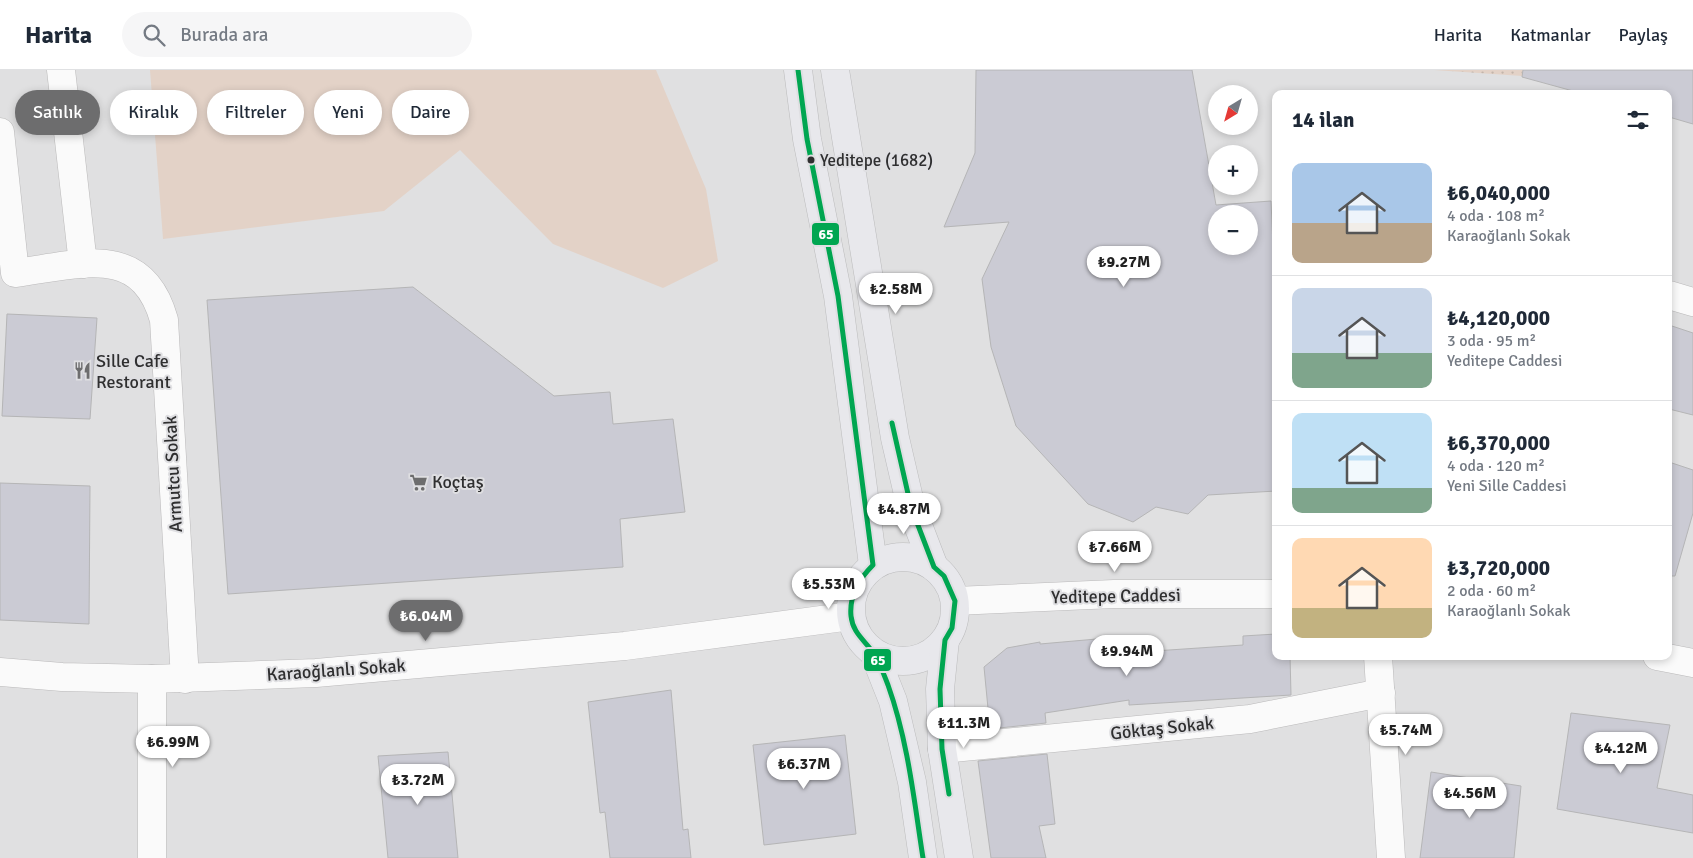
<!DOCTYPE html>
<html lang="tr">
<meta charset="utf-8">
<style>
:root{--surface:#fff;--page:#f6f6f7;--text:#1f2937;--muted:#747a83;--line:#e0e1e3;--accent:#6d6d6e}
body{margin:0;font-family:Signika,sans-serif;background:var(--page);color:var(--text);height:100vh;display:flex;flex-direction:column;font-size:19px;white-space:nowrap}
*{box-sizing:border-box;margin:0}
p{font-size:16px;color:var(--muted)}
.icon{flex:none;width:28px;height:28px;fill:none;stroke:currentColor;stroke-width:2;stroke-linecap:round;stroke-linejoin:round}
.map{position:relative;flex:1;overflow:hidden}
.side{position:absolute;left:1272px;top:20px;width:400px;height:570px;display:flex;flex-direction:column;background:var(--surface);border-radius:10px;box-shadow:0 2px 8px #0003}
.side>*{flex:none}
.banner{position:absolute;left:15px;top:20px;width:475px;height:45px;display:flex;gap:10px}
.needle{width:32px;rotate:217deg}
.tools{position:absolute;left:1208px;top:15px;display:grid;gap:10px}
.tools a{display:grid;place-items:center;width:50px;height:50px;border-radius:50%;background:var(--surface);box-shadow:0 2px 8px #0003;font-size:25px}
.price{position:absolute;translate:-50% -42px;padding:0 11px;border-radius:18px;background:#fff;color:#222;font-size:16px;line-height:32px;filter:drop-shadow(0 1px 2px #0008)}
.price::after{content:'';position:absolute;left:50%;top:30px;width:15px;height:11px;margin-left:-8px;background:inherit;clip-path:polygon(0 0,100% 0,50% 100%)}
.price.current{background:var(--accent);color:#fff}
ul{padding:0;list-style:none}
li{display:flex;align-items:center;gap:15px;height:125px;padding:0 20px}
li+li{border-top:1px solid var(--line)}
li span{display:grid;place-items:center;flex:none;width:140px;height:100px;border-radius:10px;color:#555}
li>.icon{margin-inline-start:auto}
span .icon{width:60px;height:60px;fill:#fffc;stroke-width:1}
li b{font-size:21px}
h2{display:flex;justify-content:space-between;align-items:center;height:60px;padding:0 20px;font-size:21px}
.tag{padding:0 18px;border-radius:22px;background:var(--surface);box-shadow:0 2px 8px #0003;font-size:18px;line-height:45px}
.tag.current{background:var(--accent);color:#fff}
header{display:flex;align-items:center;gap:30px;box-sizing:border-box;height:70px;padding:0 25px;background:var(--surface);border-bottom:1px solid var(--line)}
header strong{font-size:24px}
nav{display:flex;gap:28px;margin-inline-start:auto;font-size:18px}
.search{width:350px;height:45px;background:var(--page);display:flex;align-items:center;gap:12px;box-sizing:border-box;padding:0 18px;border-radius:28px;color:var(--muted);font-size:19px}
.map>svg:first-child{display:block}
.grass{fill:#e3d2c7}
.park{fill:url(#park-dots)}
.building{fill:#cbcbd4;stroke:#b5b5b6;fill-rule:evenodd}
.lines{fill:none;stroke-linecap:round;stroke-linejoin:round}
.minor-casing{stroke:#bab9ba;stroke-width:29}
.major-casing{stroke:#bbbbbc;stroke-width:29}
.minor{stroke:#fafafa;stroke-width:28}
.major{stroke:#e8e8ec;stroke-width:28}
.bus-1-casing{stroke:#dfdfe2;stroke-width:9}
.bus-1{stroke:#00a651;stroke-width:5}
.bus-dot{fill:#2f2f30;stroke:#dfdfe2;stroke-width:2}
.labels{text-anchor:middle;stroke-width:4;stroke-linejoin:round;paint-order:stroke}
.bus-label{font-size:17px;fill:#2f2f30;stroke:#dfdfe2;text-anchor:start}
.poi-label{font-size:18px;fill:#2f2f30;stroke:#dfdfe2;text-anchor:start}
.street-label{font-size:18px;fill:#2f2f30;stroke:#dfdfe2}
.line-badge{stroke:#dfdfe2;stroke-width:2}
.badge-label{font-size:14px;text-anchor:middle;font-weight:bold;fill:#fff}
</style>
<header>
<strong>Harita</strong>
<div class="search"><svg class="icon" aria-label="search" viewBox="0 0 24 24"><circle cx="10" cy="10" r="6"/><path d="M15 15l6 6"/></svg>Burada ara</div>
<nav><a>Harita</a><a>Katmanlar</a><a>Paylaş</a></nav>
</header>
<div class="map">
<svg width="1693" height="788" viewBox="0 0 1693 788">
<defs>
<pattern id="park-dots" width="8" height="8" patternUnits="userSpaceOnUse" patternTransform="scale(1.25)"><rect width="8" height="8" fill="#e3d2c7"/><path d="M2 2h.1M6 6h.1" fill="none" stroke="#c3b5ab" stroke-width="1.8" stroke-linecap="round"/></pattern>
</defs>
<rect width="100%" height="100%" fill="#e0e0e1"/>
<path class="grass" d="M 150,0 L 656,0 L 706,119 L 718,191 L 663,218 L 553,174 L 460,80 L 384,141 L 163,169 Z"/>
<path class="park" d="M 1434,0 L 1553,0 L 1551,8 Z"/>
<g class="building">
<path d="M 976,0 L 1192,0 L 1216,135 L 1271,131 L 1276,244 L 1276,421 L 1208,425 L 1188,444 L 1156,437 L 1133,452 L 1088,434 L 1016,356 L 991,277 L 982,209 L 1009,152 L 944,157 L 975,83 ZM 1216,144 L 1249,144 L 1249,176 L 1216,176 Z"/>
<path d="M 1523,0 L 1693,0 L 1693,54 L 1669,47 L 1669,24 L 1584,24 L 1522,7 Z"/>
<path d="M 413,217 L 554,326 L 610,322 L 613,354 L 673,349 L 685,442 L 620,449 L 623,497 L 228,524 L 207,230 Z"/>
<path d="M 7,244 L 97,248 L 90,349 L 2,346 Z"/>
<path d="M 1669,255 L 1693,263 L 1693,345 L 1669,339 Z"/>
<path d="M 1669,392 L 1693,400 L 1693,443 L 1675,506 L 1669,506 Z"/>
<path d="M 0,413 L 90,416 L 89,554 L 0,550 Z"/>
<path d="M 1276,564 L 1276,586 L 1290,586 L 1291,625 L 1129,635 L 1129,630 L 1045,643 L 1046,653 L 990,659 L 984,597 L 1007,578 L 1040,572 L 1040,574 L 1108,568 L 1110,584 L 1243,575 L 1243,566 Z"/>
<path d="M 671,620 L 683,760 L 688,759 L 691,788 L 610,788 L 605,742 L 600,743 L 588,632 Z"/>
<path d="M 1571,643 L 1670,655 L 1657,718 L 1693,725 L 1693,763 L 1557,739 Z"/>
<path d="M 845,665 L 856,764 L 764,775 L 753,675 Z"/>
<path d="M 448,682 L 458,788 L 388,788 L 378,686 Z"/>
<path d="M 1047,684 L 1055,754 L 1039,756 L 1046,788 L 991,788 L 978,691 Z"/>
<path d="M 1431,702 L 1521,716 L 1514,788 L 1420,788 Z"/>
</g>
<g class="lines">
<defs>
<g id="minor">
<path d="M 61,0 L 83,194"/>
<path d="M 0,62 L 15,203 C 78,195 142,171 164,250 L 185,609"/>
<path d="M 1669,225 L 1693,232"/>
<path d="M 955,531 L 1114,524 L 1276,524"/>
<path d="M 1378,586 L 1391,788"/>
<path d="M 1657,586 L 1693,593"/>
<path d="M 0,602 L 62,607 L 152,609 L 316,603 L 625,576 L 851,546"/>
<path d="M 152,609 L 152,788"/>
<path d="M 942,679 L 1250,649 L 1381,623"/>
</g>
<g id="major">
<path d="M 798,0 L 807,69 L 838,226 L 873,495"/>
<path d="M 835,0 L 895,368 L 911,437 L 934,497"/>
<circle cx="903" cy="539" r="52"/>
<path d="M 945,570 L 940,619 L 942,679 L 959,788"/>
<path d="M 874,583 L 893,631 L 912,712 L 923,788"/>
</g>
</defs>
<use href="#minor" class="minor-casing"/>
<use href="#major" class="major-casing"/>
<use href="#minor" class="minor"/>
<use href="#major" class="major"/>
<defs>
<g id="bus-1">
<path d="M 798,0 L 807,69 L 838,226 L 873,495 C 859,509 849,525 851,546 C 853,564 865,570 874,584 C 880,593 884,605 888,615 C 908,671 914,730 923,788"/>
<path d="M 892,353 L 911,437 L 934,497 L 944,506 L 955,531 L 952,558 L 945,570 L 940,619 L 942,679 L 949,724"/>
</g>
</defs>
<use href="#bus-1" class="bus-1-casing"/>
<use href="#bus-1" class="bus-1"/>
</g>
<defs>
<symbol id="restaurant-bare" viewBox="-9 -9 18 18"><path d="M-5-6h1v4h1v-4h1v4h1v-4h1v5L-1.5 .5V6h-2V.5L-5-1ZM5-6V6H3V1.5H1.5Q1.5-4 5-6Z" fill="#6d6d6e" stroke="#dfdfe2" stroke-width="2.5" paint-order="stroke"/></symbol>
<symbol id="supermarket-bare" viewBox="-9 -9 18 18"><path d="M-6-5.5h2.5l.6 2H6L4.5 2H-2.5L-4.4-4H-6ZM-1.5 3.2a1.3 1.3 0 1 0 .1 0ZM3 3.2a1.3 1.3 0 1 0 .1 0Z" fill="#6d6d6e" stroke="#dfdfe2" stroke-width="2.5" paint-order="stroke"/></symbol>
</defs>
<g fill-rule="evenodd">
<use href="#restaurant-bare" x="70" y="288" width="25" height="25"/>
<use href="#supermarket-bare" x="406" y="400" width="25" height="25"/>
</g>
<circle class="bus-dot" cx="811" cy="90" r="4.5"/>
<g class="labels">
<g class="bus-label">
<text x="820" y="96">Yeditepe (1682)</text>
</g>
<g class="poi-label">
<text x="96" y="297">Sille Cafe<tspan x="96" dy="21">Restorant</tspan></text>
<text x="432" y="418">Koçtaş</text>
</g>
<g class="street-label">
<text transform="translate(173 404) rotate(-93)" y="6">Armutcu Sokak</text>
<text transform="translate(1116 526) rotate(-1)" y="6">Yeditepe Caddesi</text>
<text transform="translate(336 600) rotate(-4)" y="6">Karaoğlanlı Sokak</text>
<text transform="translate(1162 658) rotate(-6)" y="6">Göktaş Sokak</text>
</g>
</g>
<g class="line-badge">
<rect x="811" y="152" width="29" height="24" rx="5" fill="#00a651"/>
<rect x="863" y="578" width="29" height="24" rx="5" fill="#00a651"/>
</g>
<g class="badge-label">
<text x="826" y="169">65</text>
<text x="878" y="595">65</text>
</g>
</svg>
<div class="tools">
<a><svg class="needle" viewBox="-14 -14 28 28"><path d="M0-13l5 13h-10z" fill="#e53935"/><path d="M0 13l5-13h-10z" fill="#747a83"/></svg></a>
<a>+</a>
<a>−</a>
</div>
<b class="price" style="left:1124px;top:218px">₺9.27M</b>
<b class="price" style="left:896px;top:245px">₺2.58M</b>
<b class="price" style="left:904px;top:465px">₺4.87M</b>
<b class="price" style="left:1115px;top:503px">₺7.66M</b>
<b class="price" style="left:829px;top:540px">₺5.53M</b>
<b class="price current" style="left:426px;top:572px">₺6.04M</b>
<b class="price" style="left:1127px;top:607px">₺9.94M</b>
<b class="price" style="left:964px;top:679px">₺11.3M</b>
<b class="price" style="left:1406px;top:686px">₺5.74M</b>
<b class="price" style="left:173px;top:698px">₺6.99M</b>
<b class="price" style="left:1621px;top:704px">₺4.12M</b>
<b class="price" style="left:804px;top:720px">₺6.37M</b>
<b class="price" style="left:418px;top:736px">₺3.72M</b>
<b class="price" style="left:1470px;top:749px">₺4.56M</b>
<div class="banner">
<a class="tag current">Satılık</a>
<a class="tag">Kiralık</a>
<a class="tag">Filtreler</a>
<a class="tag">Yeni</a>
<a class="tag">Daire</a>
</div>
<section class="side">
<h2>14 ilan<svg class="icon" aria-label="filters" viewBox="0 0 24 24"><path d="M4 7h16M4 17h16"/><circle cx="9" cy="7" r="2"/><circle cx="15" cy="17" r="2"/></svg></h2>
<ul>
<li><span style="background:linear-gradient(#a9c7e8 60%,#b9a48a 0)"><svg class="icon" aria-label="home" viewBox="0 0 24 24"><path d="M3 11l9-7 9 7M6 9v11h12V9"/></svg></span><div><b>₺6,040,000</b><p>4 oda · 108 m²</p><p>Karaoğlanlı Sokak</p></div></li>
<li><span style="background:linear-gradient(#c9d6e8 65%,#7fa58c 0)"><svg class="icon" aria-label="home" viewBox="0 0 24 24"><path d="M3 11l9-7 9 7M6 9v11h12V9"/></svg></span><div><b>₺4,120,000</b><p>3 oda · 95 m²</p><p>Yeditepe Caddesi</p></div></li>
<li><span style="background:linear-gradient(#bfe0f5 75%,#7fa58c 0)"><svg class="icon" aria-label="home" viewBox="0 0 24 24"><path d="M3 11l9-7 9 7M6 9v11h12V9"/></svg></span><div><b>₺6,370,000</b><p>4 oda · 120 m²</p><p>Yeni Sille Caddesi</p></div></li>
<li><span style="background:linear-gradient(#ffd9b3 70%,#c2b280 0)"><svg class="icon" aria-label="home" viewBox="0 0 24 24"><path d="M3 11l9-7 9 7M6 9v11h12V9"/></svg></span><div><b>₺3,720,000</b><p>2 oda · 60 m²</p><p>Karaoğlanlı Sokak</p></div></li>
</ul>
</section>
</div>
